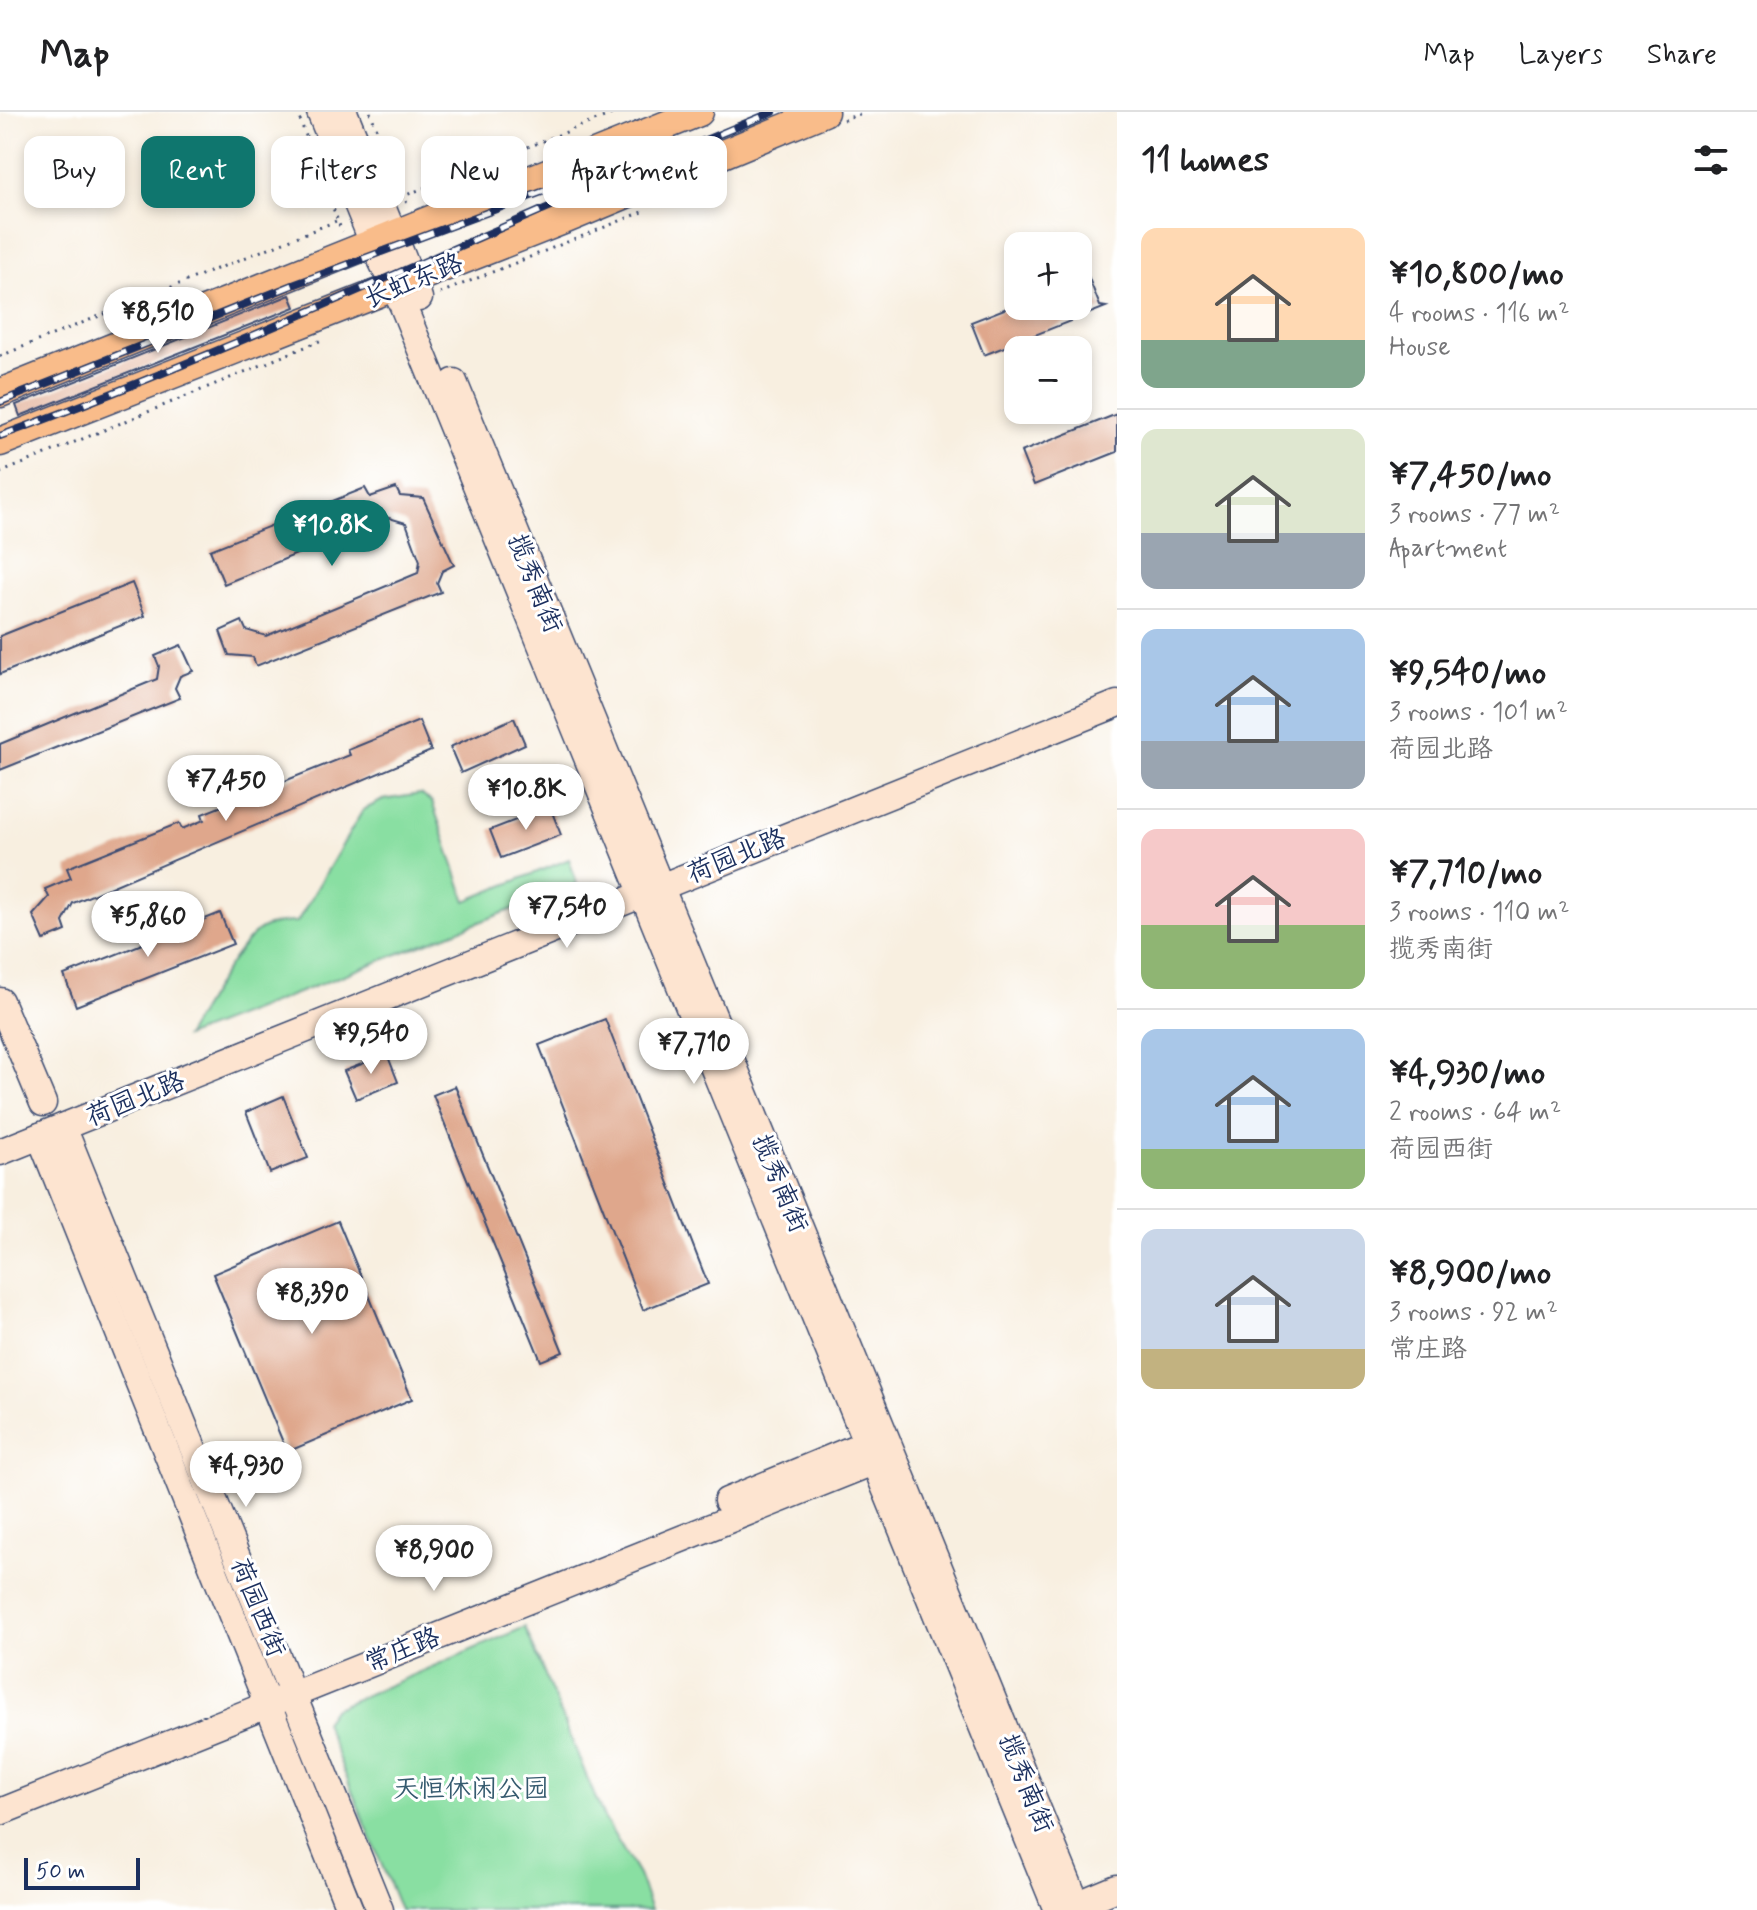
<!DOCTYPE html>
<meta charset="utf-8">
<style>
:root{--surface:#fff;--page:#f6f6f6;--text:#202124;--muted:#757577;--line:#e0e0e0;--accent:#0f766e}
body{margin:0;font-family:Mynerve,"LXGW WenKai TC",sans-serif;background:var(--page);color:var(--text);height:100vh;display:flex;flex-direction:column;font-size:30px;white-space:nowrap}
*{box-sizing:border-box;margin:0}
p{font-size:26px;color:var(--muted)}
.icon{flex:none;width:44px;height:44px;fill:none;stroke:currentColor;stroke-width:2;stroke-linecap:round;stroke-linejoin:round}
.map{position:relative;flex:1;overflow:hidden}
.drawer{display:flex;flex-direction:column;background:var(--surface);width:640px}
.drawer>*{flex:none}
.top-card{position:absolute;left:24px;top:24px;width:760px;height:72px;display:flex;gap:16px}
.fabs{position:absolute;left:1004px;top:120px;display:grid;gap:16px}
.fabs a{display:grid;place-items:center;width:88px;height:88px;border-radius:16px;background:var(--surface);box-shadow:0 4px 12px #0003;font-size:40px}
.scale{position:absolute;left:24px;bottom:20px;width:116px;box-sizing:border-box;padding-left:8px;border:4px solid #1b2f5e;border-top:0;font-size:22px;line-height:28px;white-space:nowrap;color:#1b2f5e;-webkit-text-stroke:6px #fff;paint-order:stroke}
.price{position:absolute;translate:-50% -68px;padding:0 18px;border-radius:28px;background:#fff;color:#222;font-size:26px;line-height:52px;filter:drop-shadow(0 2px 4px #0008)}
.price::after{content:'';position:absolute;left:50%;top:48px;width:24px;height:18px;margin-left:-12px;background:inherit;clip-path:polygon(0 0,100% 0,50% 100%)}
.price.on{background:var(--accent);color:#fff}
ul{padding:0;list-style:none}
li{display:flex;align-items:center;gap:24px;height:200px;padding:0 24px}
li+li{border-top:2px solid var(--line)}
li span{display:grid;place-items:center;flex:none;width:224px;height:160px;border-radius:16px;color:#555}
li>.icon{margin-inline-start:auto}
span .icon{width:96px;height:96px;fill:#fffc;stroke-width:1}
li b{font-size:34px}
h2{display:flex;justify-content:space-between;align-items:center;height:96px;padding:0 24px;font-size:34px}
.tag{padding:0 28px;border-radius:16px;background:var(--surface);box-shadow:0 4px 12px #0003;font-size:28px;line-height:72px}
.tag.on{background:var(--accent);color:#fff}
header{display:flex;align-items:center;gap:48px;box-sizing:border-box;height:112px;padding:0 40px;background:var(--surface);border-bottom:2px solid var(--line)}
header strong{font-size:38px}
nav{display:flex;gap:44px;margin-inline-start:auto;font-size:28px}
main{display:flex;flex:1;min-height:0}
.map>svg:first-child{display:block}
.green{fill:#89dfa2;stroke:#528780;stroke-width:2}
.building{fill:#dfa78c}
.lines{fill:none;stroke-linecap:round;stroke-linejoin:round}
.secondary-casing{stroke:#3c4c72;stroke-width:29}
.primary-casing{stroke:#3c4c72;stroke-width:31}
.path{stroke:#3c4c72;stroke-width:3;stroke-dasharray:2 6;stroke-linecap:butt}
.secondary{stroke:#fde4d0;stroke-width:26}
.primary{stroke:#f9bc8a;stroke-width:28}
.rail-casing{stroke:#1b2f5e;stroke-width:8}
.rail{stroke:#fff;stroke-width:5;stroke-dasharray:15;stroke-linecap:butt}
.labels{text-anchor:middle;stroke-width:6;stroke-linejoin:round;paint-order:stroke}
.street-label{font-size:26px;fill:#1b2f5e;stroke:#fff}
.park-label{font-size:26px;fill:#365b6f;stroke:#fff}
</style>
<header>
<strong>Map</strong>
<nav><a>Map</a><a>Layers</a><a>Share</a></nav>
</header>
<main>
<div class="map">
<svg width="1117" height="1798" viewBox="0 0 1117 1798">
<rect width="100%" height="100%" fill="#fff"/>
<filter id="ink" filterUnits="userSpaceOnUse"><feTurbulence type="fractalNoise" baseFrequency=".0125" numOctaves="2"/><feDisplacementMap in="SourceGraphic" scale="16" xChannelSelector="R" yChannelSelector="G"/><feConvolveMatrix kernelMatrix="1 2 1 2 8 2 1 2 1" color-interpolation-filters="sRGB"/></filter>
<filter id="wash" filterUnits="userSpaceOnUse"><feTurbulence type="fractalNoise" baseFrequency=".006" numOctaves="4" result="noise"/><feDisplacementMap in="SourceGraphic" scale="32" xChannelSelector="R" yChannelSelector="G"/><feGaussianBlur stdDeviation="1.8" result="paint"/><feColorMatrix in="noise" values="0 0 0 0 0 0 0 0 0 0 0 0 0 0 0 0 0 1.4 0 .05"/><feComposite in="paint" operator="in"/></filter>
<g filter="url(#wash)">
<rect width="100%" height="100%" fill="#f8efe0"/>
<g class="green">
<path d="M 420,682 L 432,690 L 466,789 L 569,747 L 577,772 L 185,925 C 200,901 239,829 261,817 C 272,811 285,810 297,810 L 363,698 L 383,688 Z"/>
<path d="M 525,1515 L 603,1704 L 638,1763 L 651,1798 L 400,1798 L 324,1610 L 333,1597 Z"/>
</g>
<g id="blocks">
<g class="building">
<path d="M 1088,164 L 1100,194 L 1106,195 L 984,243 L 971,210 L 1012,194 L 1078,194 L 1078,168 Z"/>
<path d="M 290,183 L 295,195 L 20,304 L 16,293 Z"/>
<path d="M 1117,302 L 1117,340 L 1034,373 L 1021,340 Z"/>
<path d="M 365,376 L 370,385 L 396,376 L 400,384 L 423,386 L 454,453 L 442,459 L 437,471 L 441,480 L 256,554 L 253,545 L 229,543 L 220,519 L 242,509 L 246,518 L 266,524 L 418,461 L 420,449 L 406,411 L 386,405 L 224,472 L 210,438 Z"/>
<path d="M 132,471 L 145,504 L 0,562 L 0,524 Z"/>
<path d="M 181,533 L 193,559 L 180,564 L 175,576 L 180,586 L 0,658 L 0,632 L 157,567 L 159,554 L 155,544 Z"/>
<path d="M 514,606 L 525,632 L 461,661 L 450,635 Z"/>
<path d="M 419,609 L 431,639 L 73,791 L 63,810 L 66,819 L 44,828 L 33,803 L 49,785 L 45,777 L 71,766 L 67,756 L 179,711 L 182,717 L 204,708 L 202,702 L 350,643 L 348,638 Z"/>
<path d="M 550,695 L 561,723 L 501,746 L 490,718 Z"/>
<path d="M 220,801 L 233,832 L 76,894 L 64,863 Z"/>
<path d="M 605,907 L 708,1172 L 643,1198 L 539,933 Z"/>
<path d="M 387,942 L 398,970 L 356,987 L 344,959 Z"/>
<path d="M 455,974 L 563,1240 L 541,1249 L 433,983 Z"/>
<path d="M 283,984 L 308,1046 L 270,1061 L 246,1000 Z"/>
<path d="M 338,1109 L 412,1287 L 287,1340 L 213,1162 Z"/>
</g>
</g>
</g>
<g filter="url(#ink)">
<use href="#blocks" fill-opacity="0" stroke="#3c4c72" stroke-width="2"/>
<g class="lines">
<defs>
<g id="secondary">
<path d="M 320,0 L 373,131 L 403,194 L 1057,1798"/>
<path d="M 344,0 L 419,186"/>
<path d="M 454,270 L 1079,1798"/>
<path d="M 0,889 L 43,991"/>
<path d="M 63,1015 L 380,1798"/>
<path d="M 40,1024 L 350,1798"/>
<path d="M 0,1040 L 1117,592"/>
<path d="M 727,1389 L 879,1326"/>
<path d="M 0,1700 L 888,1344"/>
<path d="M 1064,1798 L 1117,1776"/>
</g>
<g id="primary">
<path d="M 0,281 L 699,0"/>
<path d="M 0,330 L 566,107 L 824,0"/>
</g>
</defs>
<use href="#secondary" class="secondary-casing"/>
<use href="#primary" class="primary-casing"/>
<g class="path">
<path d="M 297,0 L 342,120"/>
<path d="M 370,0 L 408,94"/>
<path d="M 843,8 L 865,0"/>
<path d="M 401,85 L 617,0"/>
<path d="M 440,181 L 645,99"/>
<path d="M 0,244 L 341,107"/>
<path d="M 0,361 L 322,228"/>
</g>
<use href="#secondary" class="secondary"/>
<use href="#primary" class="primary"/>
<defs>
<g id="rail">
<path d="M 0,290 L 293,173 L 630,47"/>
<path d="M 0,324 C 262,228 515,105 773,0"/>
</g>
</defs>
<use href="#rail" class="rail-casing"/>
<use href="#rail" class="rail"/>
</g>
</g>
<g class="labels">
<g class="street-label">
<text transform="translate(413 168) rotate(-22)" y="9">长虹东路</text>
<text transform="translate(536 471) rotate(68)" y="9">揽秀南街</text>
<text transform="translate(736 743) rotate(-22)" y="9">荷园北路</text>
<text transform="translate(135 986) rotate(-22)" y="9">荷园北路</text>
<text transform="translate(781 1071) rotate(67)" y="9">揽秀南街</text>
<text transform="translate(259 1495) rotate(68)" y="9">荷园西街</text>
<text transform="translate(402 1537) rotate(-22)" y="9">常庄路</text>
<text transform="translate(1027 1671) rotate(68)" y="9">揽秀南街</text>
</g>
<g class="park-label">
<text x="471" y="1685">天恒休闲公园</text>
</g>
</g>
</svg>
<div class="fabs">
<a>+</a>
<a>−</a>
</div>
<div class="scale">50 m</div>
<b class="price" style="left:158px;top:243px">¥8,510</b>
<b class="price on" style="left:332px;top:456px">¥10.8K</b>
<b class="price" style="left:226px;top:711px">¥7,450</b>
<b class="price" style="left:526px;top:720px">¥10.8K</b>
<b class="price" style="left:567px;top:838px">¥7,540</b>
<b class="price" style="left:148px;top:847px">¥5,860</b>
<b class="price" style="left:371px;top:964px">¥9,540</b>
<b class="price" style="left:694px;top:974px">¥7,710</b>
<b class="price" style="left:312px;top:1224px">¥8,390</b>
<b class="price" style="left:246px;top:1397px">¥4,930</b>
<b class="price" style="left:434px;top:1481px">¥8,900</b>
<div class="top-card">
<a class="tag">Buy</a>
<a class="tag on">Rent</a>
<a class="tag">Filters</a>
<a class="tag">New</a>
<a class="tag">Apartment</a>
</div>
</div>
<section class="drawer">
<h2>11 homes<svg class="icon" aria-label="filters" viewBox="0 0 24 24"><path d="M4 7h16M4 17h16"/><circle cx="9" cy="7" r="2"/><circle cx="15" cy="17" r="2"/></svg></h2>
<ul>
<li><span style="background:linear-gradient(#ffd9b3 70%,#7fa58c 0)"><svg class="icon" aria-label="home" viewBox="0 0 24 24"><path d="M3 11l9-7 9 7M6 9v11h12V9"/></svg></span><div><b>¥10,800/mo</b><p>4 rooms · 116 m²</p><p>House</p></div></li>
<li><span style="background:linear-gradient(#dfe7d0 65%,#9aa5b1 0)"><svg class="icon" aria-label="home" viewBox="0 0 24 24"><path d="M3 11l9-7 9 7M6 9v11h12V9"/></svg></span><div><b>¥7,450/mo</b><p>3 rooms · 77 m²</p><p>Apartment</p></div></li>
<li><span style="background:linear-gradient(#a9c7e8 70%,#9aa5b1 0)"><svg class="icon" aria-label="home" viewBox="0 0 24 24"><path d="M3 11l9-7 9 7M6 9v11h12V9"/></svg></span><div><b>¥9,540/mo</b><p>3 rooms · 101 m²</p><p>荷园北路</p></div></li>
<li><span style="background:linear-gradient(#f6c9c9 60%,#8fb573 0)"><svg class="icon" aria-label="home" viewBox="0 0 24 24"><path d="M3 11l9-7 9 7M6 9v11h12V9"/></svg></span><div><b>¥7,710/mo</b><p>3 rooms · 110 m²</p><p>揽秀南街</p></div></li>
<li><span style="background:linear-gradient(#a9c7e8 75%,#8fb573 0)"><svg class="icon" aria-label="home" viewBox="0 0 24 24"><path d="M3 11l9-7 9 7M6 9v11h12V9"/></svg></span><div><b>¥4,930/mo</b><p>2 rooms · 64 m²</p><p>荷园西街</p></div></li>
<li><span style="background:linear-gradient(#c9d6e8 75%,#c2b280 0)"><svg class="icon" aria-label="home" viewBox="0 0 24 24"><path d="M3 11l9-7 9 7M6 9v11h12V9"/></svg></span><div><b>¥8,900/mo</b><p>3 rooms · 92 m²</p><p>常庄路</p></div></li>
</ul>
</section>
</main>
